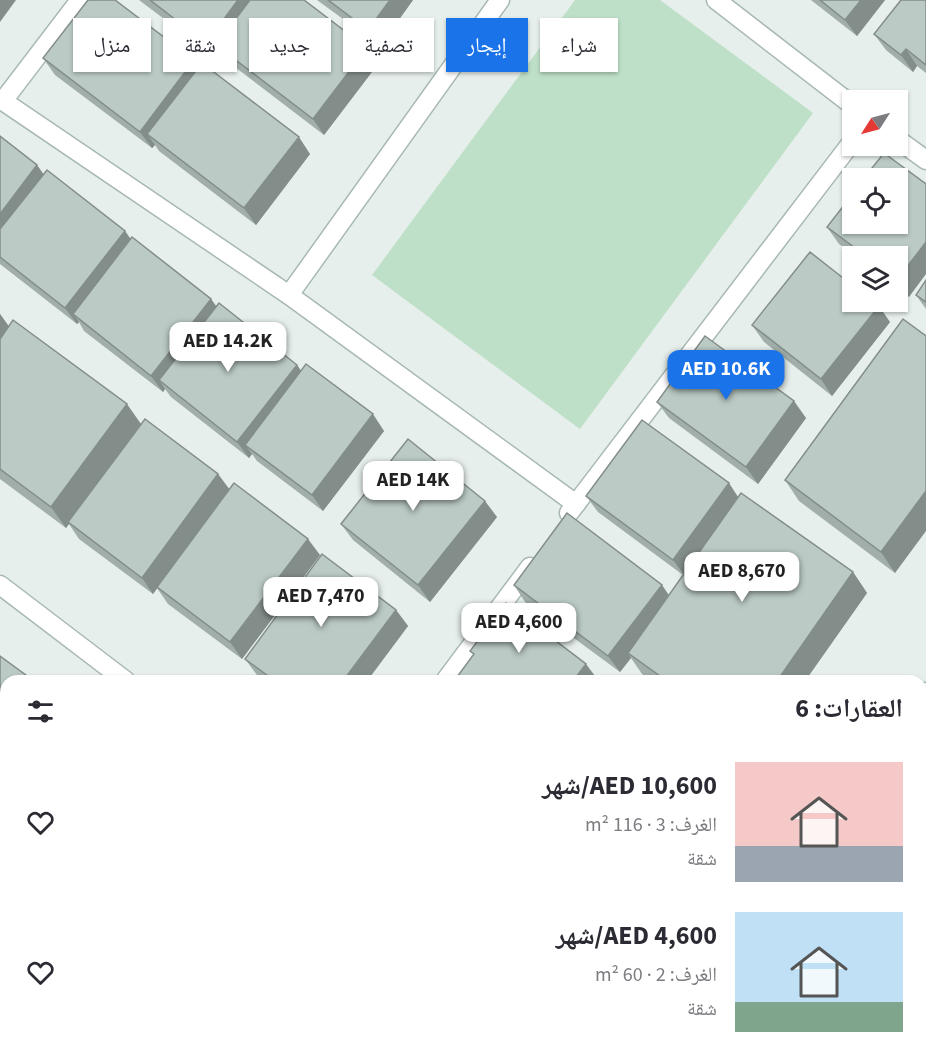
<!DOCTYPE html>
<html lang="ar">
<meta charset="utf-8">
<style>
:root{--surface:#fff;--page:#f7f7f7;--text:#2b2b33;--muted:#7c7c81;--accent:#1a73e8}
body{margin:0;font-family:"Source Sans 3","Noto Naskh Arabic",sans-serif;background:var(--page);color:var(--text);direction:rtl;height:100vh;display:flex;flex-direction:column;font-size:22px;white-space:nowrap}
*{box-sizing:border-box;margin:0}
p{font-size:20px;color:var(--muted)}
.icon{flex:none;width:33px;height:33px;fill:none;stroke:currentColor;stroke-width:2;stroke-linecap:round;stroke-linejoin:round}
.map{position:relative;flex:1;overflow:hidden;direction:ltr}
.panel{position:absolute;left:0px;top:675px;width:927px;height:386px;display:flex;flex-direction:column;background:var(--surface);border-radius:18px 18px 0 0;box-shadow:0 2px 4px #0004;direction:rtl}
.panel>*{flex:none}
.guide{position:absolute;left:18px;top:18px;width:600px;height:54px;direction:rtl;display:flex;gap:12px}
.needle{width:39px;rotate:234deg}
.controls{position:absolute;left:842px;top:90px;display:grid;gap:12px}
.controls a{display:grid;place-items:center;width:66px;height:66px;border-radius:0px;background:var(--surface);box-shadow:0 2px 4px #0004;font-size:30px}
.price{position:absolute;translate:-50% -51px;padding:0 14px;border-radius:12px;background:#fff;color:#222;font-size:20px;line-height:39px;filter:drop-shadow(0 2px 3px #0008)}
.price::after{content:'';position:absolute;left:50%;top:36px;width:18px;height:14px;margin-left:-9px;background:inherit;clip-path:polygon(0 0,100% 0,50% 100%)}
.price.on{background:var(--accent);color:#fff}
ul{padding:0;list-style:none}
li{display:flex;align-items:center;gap:18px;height:150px;padding:0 24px}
li span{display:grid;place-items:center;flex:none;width:168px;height:120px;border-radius:0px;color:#555}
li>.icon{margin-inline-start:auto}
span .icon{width:72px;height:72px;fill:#fffc;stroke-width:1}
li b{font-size:26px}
h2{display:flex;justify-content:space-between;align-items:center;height:72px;padding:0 24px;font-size:26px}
.tag{padding:0 21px;border-radius:0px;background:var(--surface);box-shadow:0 2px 4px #0004;font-size:21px;line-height:54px}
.tag.on{background:var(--accent);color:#fff}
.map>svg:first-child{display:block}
.green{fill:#bfe0c8}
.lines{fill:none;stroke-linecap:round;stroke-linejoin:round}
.service-casing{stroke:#a8b8b2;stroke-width:21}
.minor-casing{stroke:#a8b8b2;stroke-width:21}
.tertiary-casing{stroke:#a8b8b2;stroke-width:21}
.service{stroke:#fff;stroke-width:18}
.minor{stroke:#fff;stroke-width:18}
.tertiary{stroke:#fff;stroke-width:18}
.wall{fill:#a1aea9}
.shaded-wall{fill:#838d89}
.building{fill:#bbcac4;stroke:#838d89;stroke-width:1.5}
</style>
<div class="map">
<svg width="926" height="1060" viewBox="0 0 926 1060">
<rect width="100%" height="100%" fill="#e6efeb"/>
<path class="green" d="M 575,0 L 660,0 L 813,113 L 580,429 L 372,275 Z"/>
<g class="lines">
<defs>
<g id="service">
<path d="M 716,0 L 852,105"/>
<path d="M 0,99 L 289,295 L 576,504"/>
<path d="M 897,139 L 926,160"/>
<path d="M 289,295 L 500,0"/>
<path d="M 569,513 L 852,142"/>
<path d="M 445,681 L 530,567"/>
<path d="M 921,743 L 926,747"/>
<path d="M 0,1059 L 1,1060"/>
<path d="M 166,1060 L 170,1054"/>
</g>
<g id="minor">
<path d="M 3,101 L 80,0"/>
<path d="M 921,699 L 926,692"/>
<path d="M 635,1060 L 639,1054"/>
</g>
<g id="tertiary">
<path d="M 0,585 L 126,681"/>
<path d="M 609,1054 L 616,1060"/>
</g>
</defs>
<use href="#service" class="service-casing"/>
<use href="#minor" class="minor-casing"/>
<use href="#tertiary" class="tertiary-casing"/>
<use href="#service" class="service"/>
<use href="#minor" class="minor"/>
<use href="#tertiary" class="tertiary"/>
</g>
<g class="wall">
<path d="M 139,0 L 304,0 L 367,48 L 378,64 L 324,135 L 227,61 L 222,53 L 217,59 Z"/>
<path d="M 317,0 L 413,0 L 380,46 Z"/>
<path d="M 811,0 L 885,0 L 857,36 Z"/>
<path d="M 926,0 L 926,73 L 917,66 L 913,72 L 886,50 L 874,34 Z"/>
<path d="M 43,58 L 194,60 L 199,67 L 310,154 L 256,225 L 159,151 L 155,145 L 152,148 L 55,75 Z"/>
<path d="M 0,136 L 37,165 L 43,174 L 125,231 L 131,239 L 211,299 L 216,306 L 297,365 L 301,371 L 384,431 L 323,511 L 257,461 L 252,454 L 249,458 L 171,397 L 165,389 L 163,392 L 84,331 L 79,322 L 77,324 L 0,264 Z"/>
<path d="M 926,184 L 909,297 L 897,288 L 897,256 L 855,256 L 839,244 L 827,227 Z"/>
<path d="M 926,280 L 926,309 L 916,295 Z"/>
<path d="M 0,314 L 9,327 L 141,424 L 218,474 L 229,490 L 320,555 L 242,659 L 168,604 L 157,588 L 153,594 L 79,539 L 69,524 L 66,528 L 0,479 Z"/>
<path d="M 903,319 L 895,573 L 799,501 L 785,480 Z"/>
<path d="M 890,322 L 832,396 L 764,342 L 752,325 Z"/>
<path d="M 657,402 L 806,418 L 758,484 L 669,418 Z"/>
<path d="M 586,496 L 738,497 L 853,572 L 867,593 L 805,681 L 652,681 L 642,674 L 631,658 L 620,672 L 525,602 L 514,585 L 669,595 L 683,575 L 598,512 Z"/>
<path d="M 497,517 L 430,602 L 353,540 L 341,524 Z"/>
<path d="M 396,610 L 408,626 L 367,681 L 265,681 L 257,675 L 245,659 Z"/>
<path d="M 0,656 L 6,681 L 6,814 L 0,810 Z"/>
<path d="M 921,745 L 926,749 L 926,931 L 921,928 Z"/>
<path d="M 6,835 L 6,968 L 0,964 L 0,844 Z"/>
<path d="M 347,1054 L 519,1054 L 526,1060 L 355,1060 Z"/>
<path d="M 773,1054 L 874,1054 L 869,1060 L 780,1060 Z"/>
</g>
<g class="shaded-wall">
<path d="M 0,0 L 16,0 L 0,22 Z"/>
<path d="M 238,0 L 262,0 L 216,45 L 222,53 L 217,59 L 206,43 Z"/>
<path d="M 390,0 L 413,0 L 380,46 L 368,30 Z"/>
<path d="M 861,0 L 885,0 L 857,36 L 845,20 Z"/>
<path d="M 367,48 L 378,64 L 324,135 L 313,119 Z"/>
<path d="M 906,49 L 917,66 L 913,72 L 901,55 Z"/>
<path d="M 194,60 L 206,77 L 147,134 L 155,145 L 152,148 L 140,132 Z"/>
<path d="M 299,137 L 310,154 L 256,225 L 244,208 Z"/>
<path d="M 37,165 L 49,182 L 0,245 L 0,214 Z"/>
<path d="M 125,231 L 136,248 L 73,314 L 79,322 L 77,324 L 65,308 Z"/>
<path d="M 926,242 L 926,274 L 909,297 L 897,280 Z"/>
<path d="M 211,299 L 223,316 L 159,380 L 165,389 L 163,392 L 151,376 Z"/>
<path d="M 879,306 L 890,322 L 832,396 L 821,379 Z"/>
<path d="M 0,314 L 13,332 L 0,349 Z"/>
<path d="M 297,365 L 308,381 L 245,445 L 252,454 L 249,458 L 237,442 Z"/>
<path d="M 794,401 L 806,418 L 758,484 L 746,467 Z"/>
<path d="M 127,404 L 141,424 L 66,528 L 51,507 Z"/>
<path d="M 373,414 L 384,431 L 323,511 L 312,495 Z"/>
<path d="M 218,474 L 230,490 L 153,594 L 142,578 Z"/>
<path d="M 729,483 L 740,500 L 685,576 L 673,560 Z"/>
<path d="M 926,491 L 926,531 L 895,573 L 881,552 Z"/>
<path d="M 485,501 L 497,517 L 430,602 L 418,585 Z"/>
<path d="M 308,539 L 320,555 L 242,659 L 230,642 Z"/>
<path d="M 853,572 L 867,593 L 805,681 L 777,681 Z"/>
<path d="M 662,585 L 673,601 L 628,653 L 631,658 L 620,672 L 608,656 Z"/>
<path d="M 396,610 L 408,626 L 367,681 L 343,681 Z"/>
<path d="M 586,664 L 598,680 L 573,681 Z"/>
<path d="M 6,798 L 6,808 L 3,803 Z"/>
<path d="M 921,979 L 925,985 L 921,991 Z"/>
<path d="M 356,1054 L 375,1054 L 360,1058 L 361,1060 L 359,1060 Z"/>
<path d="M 844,1054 L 874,1054 L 869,1060 L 840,1060 Z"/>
</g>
<g class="building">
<path d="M 88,0 L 115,0 L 194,60 L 140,132 L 43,58 Z"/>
<path d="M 150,0 L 238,0 L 206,43 Z"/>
<path d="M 250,0 L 304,0 L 367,48 L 313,119 L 216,45 Z"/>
<path d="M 328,0 L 390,0 L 368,30 Z"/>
<path d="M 820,0 L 861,0 L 845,20 Z"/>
<path d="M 901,0 L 926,0 L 926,65 L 906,49 L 901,55 L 874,34 Z"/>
<path d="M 202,63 L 299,137 L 244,208 L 147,134 Z"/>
<path d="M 0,136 L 37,165 L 0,214 Z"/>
<path d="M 884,153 L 926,184 L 926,242 L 897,280 L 897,256 L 866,256 L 827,227 L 852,195 L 852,224 L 897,224 L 897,178 L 864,178 Z"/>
<path d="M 47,170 L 125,231 L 65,308 L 0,257 L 0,229 Z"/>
<path d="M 132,237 L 211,299 L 151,376 L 73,314 Z"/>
<path d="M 810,252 L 852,285 L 852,302 L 874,302 L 879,306 L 821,379 L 752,325 Z"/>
<path d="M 926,280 L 926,302 L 916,295 Z"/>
<path d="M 219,303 L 297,365 L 237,442 L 159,380 Z"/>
<path d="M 903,319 L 926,336 L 926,491 L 881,552 L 785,480 Z"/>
<path d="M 13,320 L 127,404 L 51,507 L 0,469 L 0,339 Z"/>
<path d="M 705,336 L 794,401 L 746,467 L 657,402 Z"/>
<path d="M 306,364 L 373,414 L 312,495 L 245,445 Z"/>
<path d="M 145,419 L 218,474 L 142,578 L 68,522 Z"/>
<path d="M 642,420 L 729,483 L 673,560 L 586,496 Z"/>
<path d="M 408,439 L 485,501 L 418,585 L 341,524 Z"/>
<path d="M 234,483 L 308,539 L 230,642 L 157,587 Z"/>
<path d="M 741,493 L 853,572 L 777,681 L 667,681 L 628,653 Z"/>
<path d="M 567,513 L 662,585 L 608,656 L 514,585 Z"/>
<path d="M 322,554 L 396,610 L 343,681 L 275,681 L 245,659 Z"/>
<path d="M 506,603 L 586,664 L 573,681 L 454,681 L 474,654 L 470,651 Z"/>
<path d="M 0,656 L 34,681 L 6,681 L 6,798 L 3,803 L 0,801 Z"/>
<path d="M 921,745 L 926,749 L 926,921 L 921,918 Z"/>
<path d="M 6,835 L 6,957 L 0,953 L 0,844 Z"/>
<path d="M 926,991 L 926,1060 L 878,1060 L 882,1054 L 921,1054 L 921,998 Z"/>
<path d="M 212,1054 L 319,1054 L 326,1060 L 208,1060 Z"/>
<path d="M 362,1054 L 519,1054 L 526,1060 L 362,1060 L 360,1058 Z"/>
<path d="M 786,1054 L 844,1054 L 840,1060 L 793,1060 Z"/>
</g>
</svg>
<div class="controls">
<a><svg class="needle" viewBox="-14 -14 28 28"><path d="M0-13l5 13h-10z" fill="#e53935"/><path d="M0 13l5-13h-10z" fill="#7c7c81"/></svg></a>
<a><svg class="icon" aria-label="locate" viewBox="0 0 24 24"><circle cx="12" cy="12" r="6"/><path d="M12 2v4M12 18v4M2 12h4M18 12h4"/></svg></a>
<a><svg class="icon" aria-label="layers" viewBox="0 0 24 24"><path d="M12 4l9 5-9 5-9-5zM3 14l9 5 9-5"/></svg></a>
</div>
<b class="price" style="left:228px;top:373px">AED 14.2K</b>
<b class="price on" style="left:726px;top:401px">AED 10.6K</b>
<b class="price" style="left:413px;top:512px">AED 14K</b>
<b class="price" style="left:742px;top:603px">AED 8,670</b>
<b class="price" style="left:321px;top:628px">AED 7,470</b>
<b class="price" style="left:519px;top:654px">AED 4,600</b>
<div class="guide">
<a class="tag">شراء</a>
<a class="tag on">إيجار</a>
<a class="tag">تصفية</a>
<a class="tag">جديد</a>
<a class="tag">شقة</a>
<a class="tag">منزل</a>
</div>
<section class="panel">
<h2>العقارات: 6<svg class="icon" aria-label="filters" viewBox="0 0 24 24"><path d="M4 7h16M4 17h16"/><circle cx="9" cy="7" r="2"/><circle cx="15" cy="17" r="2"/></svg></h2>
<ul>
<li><span style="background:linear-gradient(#f6c9c9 70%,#9aa5b1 0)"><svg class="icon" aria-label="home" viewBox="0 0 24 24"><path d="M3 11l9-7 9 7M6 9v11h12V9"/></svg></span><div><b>AED 10,600/شهر</b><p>الغرف: 3 · 116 m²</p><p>شقة</p></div><svg class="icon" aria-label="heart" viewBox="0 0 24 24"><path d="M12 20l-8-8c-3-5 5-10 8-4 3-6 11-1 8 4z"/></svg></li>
<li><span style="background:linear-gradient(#bfe0f5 75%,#7fa58c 0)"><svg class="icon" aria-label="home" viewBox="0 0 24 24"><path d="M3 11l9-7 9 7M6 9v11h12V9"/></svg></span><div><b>AED 4,600/شهر</b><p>الغرف: 2 · 60 m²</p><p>شقة</p></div><svg class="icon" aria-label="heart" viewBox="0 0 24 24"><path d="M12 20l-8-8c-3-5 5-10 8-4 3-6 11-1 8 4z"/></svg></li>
</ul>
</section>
</div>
